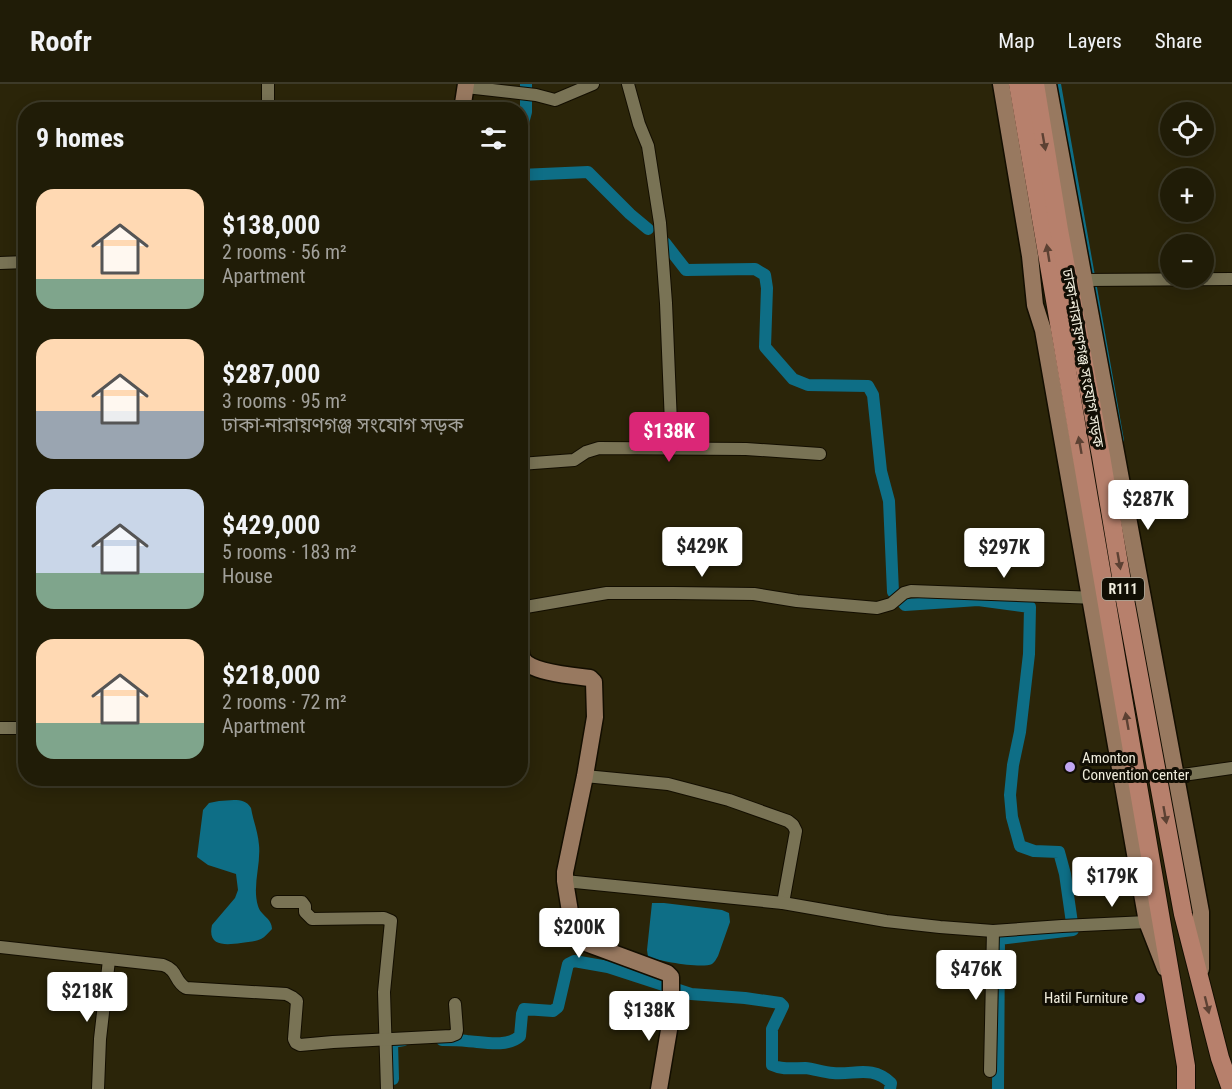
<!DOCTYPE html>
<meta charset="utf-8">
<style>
:root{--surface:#201c07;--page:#2d2915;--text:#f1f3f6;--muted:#a2a19b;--line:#3d3a28;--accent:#db2777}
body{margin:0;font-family:"Roboto Condensed","Noto Sans Bengali",sans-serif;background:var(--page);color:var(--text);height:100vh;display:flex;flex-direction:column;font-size:22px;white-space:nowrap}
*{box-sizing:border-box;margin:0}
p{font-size:20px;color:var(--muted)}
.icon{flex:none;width:33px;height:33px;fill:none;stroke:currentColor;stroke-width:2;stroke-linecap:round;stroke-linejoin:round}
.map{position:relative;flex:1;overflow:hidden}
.sheet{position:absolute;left:18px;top:18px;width:510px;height:684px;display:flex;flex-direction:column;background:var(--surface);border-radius:24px;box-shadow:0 3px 15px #0003,0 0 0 2px var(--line)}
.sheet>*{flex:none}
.fabs{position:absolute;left:1160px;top:18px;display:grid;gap:12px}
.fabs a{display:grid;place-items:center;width:54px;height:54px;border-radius:50%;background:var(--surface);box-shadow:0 3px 15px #0003,0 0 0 2px var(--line);font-size:30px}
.price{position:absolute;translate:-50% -51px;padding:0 14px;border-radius:6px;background:#fff;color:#222;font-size:20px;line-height:39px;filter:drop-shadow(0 2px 3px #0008)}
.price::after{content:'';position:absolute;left:50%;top:36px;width:18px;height:14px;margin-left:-9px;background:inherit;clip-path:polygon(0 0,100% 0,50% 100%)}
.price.active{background:var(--accent);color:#fff}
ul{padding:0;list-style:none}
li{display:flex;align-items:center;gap:18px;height:150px;padding:0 18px}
li span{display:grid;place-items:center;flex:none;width:168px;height:120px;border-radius:18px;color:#555}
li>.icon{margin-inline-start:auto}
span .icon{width:72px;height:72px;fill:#fffc;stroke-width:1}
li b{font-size:26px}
h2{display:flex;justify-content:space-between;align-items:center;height:72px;padding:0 18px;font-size:26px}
header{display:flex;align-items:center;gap:36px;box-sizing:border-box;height:84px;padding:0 30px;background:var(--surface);border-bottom:2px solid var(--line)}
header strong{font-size:28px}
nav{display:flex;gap:33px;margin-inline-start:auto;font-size:21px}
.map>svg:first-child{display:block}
.water{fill:#0e6e86}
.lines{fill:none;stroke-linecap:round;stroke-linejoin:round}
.stream{stroke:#0e6e86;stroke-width:4}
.canal{stroke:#0e6e86;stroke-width:12}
.street-casing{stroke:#130e00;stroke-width:14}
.secondary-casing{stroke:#130e00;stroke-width:19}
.primary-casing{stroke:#130e00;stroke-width:20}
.street{stroke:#797355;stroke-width:12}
.secondary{stroke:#987960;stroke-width:16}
.primary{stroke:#b7806c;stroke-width:18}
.oneway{fill:#5c4133}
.poi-dot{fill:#c2a7f2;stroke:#110e04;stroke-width:2}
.labels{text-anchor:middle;stroke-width:6;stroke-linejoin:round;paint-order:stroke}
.shield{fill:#110e04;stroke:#aca99b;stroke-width:1.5}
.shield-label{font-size:14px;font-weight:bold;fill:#efecdc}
.street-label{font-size:15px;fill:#efecdc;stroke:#110e04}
.poi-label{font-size:15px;fill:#efecdc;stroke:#110e04;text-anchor:start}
</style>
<header>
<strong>Roofr</strong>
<nav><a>Map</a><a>Layers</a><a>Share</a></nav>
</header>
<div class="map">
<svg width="1232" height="1005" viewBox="0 0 1232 1005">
<rect width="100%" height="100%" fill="#2b2509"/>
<g class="water">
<path d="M 234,716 C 241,716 247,717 251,724 C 253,736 258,748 259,761 C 261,781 252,802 258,822 C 261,832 272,834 272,845 C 268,849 265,853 261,855 C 255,858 247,858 241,859 C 226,861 207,863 212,841 L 235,814 L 238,806 L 236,790 L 208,781 L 197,773 L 203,726 L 209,719 L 219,717 Z"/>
<path d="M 652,819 L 664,819 L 722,826 L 729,829 L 730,838 L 718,872 C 716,875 715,878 712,880 C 702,885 659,877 648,873 L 647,866 Z"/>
</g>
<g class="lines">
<path class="stream" d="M 1059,0 L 1122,356"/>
<g class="canal">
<path d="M 520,50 L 526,28 L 526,0"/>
<path d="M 520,91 L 588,88 L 630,130 L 648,145"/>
<path d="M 665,159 L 686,186 L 755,185 L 765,191 L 767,204 L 765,263 L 793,295 L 808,301 L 868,302 L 873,311 L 881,387 L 889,417 L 893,508 L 905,521 L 978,516 L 1030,523 L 1029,570 L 1020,648 L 1013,681 L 1010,711 L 1012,733 L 1020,762 L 1034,767 L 1059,768 L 1065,790 L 1073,846 L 999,855 L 998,1005"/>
<path d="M 442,956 C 450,956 459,956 467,957 C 483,958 507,964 520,952 L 522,930 L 524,925 L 553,927 L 558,923 L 568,880 L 574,877 L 608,883 L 691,910 L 745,914 L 780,919 L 783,922 L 772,945 L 772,981 C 782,986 794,984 805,984 C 814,985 823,988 833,989 C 855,991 872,981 891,999 L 890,1005"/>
<path d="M 393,995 L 392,958 L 404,956"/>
</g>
<defs>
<g id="street">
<path d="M 268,0 L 268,26"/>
<path d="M 628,0 L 639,40 L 648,62 L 660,139 L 666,219 L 672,364"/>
<path d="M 466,3 L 536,11 L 555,16 L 593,0"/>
<path d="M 0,179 L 26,178"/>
<path d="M 1084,196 L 1232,195"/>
<path d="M 520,380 L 574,376 L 586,368 L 599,364 L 746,365 L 820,370"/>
<path d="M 520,524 L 607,509 L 674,509 L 754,510 L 797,517 L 877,524 L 891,520 L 904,509 L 911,507 L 1097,514"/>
<path d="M 0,644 L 26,644"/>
<path d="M 585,692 L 668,700 L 729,716 L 788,737 L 793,741 L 796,747 L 783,819"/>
<path d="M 1176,692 L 1232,684"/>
<path d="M 565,797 L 783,819 L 886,837 L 940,843 L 993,847 L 1062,842 L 1147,838"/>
<path d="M 277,818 L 302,818 L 305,822 L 305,828 L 312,835 L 384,834 L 391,837 L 384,908 L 387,1005"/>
<path d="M 0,863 L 163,881 C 179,887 173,896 186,904 L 286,910 L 292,913 L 297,917 L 294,955 L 296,959 L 300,961 L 333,958 L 451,952 L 456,950 L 457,946 L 455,920"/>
<path d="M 990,987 L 993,847"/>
<path d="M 98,1005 L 100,955 L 109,876"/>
</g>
<g id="secondary">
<path d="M 1001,0 L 1030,172 L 1035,221 L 1043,246 L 1147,838 L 1165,884"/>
<path d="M 1048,0 L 1201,828 L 1201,885"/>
<path d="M 462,26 L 466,0"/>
<path d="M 520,564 C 521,565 521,573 522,574 C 530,589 574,592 590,594 L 594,598 L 595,633 L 585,692 L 565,788 L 565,797 L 573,846 L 577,853 L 583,858 L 667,889 L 671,893 L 671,934 L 659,1005"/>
</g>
<g id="primary">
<path d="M 1018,0 L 1186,982 L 1186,1005"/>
<path d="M 1035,0 L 1059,146 L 1101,372 L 1124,510 L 1183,830 L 1220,974 L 1231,1005"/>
</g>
</defs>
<use href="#street" class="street-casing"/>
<use href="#secondary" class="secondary-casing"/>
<use href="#primary" class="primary-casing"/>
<use href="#street" class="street"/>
<use href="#secondary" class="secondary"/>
<use href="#primary" class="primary"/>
</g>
<defs><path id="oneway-solid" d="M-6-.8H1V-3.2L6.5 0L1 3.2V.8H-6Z" transform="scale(1.5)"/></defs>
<g class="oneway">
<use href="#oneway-solid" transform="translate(1044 58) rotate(80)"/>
<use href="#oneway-solid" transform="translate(1048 169) rotate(-99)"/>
<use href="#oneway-solid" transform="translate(1080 361) rotate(-100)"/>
<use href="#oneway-solid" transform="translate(1119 477) rotate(80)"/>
<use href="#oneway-solid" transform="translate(1127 637) rotate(-100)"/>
<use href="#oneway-solid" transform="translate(1165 731) rotate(80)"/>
<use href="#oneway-solid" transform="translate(1207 921) rotate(76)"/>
</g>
<g class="poi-dot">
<circle cx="1070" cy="683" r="6"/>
<circle cx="1140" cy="914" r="6"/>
</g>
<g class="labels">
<rect class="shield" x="1102" y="494" width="42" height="22" rx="4.5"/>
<g class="shield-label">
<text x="1123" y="510">R111</text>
</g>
<g class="street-label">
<text transform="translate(1083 274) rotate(80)" y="5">ঢাকা-নারায়ণগঞ্জ সংযোগ সড়ক</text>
</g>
<g class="poi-label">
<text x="1082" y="679">Amonton<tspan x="1082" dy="17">Convention center</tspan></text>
<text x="1128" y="919" text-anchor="end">Hatil Furniture</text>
</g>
</g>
</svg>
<div class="fabs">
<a><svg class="icon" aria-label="locate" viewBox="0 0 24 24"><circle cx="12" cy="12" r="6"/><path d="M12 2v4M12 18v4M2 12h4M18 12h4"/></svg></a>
<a>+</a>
<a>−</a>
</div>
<b class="price active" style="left:669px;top:379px">$138K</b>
<b class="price" style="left:1148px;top:447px">$287K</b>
<b class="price" style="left:702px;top:494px">$429K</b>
<b class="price" style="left:1004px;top:495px">$297K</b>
<b class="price" style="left:1112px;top:824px">$179K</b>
<b class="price" style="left:579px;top:875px">$200K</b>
<b class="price" style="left:976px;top:917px">$476K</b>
<b class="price" style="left:87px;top:939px">$218K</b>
<b class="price" style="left:649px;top:958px">$138K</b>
<section class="sheet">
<h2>9 homes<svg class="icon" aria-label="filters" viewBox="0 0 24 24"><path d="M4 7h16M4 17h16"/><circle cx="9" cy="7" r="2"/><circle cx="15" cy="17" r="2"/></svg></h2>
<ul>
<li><span style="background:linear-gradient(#ffd9b3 75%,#7fa58c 0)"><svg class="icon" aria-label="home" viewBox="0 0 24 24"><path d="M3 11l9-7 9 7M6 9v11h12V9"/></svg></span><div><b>$138,000</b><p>2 rooms · 56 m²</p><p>Apartment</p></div></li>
<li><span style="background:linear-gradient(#ffd9b3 60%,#9aa5b1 0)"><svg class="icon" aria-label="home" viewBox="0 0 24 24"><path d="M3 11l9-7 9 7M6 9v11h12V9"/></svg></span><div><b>$287,000</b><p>3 rooms · 95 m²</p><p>ঢাকা-নারায়ণগঞ্জ সংযোগ সড়ক</p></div></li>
<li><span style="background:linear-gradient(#c9d6e8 70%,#7fa58c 0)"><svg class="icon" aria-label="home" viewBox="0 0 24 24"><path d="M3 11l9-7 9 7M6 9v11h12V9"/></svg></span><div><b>$429,000</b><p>5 rooms · 183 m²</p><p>House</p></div></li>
<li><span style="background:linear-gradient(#ffd9b3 70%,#7fa58c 0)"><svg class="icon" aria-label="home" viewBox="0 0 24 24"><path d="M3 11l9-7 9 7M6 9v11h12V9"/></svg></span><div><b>$218,000</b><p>2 rooms · 72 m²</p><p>Apartment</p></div></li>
</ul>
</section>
</div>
